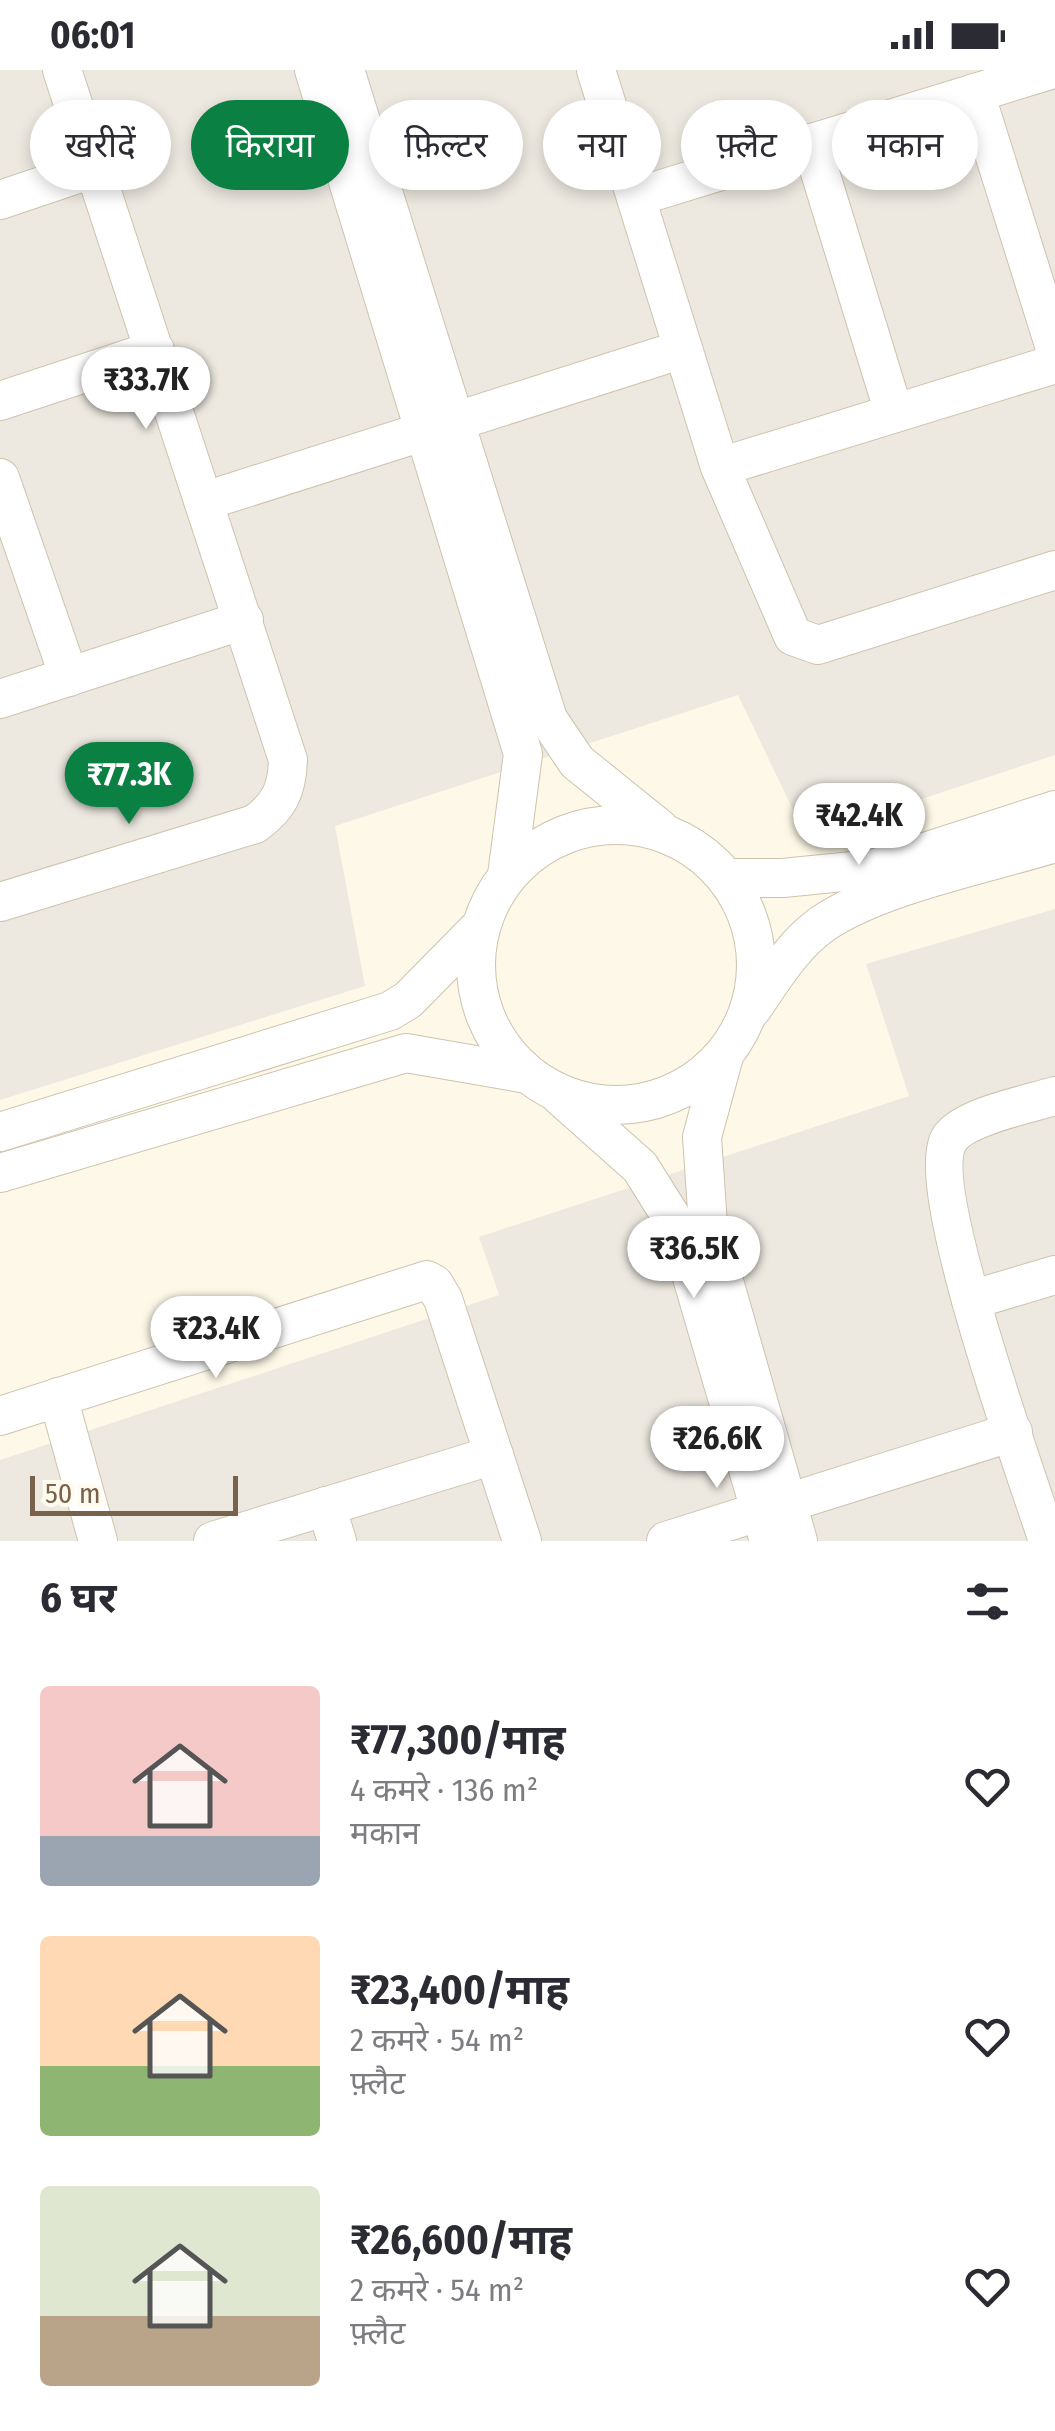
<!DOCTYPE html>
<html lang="hi">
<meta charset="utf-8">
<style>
:root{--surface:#fff;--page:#f2f2f3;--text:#2b2b33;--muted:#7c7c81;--accent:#0b8043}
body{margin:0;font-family:"Fira Sans Condensed","Noto Sans Devanagari",sans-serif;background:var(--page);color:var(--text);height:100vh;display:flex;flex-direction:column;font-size:38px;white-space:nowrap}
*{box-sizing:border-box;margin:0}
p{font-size:32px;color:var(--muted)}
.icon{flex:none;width:55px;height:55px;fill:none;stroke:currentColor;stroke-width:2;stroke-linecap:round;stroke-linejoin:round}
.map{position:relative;height:1471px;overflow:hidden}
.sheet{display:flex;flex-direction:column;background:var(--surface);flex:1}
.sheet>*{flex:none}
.hud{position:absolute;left:30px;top:30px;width:995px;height:90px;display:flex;gap:20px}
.scale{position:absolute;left:30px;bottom:25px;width:208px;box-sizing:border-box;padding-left:10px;border:5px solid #78624b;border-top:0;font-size:28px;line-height:35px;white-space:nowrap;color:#78624b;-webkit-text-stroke:8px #fffbee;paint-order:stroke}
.price{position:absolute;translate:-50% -85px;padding:0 22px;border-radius:35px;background:#fff;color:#222;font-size:32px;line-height:65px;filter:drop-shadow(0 2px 5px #0008)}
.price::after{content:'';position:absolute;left:50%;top:60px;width:30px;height:22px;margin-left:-15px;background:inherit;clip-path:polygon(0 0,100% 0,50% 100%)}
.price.active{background:var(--accent);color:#fff}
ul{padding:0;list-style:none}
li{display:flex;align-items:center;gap:30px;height:250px;padding:0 40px}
li span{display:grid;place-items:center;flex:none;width:280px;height:200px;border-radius:10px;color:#555}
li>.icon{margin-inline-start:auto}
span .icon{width:120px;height:120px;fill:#fffc;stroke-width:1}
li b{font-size:42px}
h2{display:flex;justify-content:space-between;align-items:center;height:120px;padding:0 40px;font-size:42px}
.chip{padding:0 35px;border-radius:45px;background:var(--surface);box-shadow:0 5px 15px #0003;font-size:35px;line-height:90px}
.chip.active{background:var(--accent);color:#fff}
.status{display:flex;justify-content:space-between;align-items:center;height:70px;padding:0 50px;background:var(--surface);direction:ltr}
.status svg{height:28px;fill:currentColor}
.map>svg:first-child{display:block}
.industrial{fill:#ede9e1}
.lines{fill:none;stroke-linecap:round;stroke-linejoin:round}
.minor-casing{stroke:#cfc2ad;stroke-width:40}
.minor{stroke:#fff;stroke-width:38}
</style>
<div class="status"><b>06:01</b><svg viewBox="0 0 49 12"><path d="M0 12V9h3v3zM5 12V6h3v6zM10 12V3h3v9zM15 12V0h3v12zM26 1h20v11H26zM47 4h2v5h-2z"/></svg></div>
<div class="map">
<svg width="1055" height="1471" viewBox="0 0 1055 1471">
<rect width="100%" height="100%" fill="#fdf8e7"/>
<g class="industrial">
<path d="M 0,0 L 1055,0 L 1055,685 L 806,767 L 738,625 L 335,756 L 365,916 L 0,1030 Z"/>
<path d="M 1055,839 L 1055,1471 L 0,1471 L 0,1390 L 499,1225 L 479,1167 L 909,1026 L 866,894 Z"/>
</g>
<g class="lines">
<defs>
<g id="minor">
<path d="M 314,0 L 523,684 L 507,805"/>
<path d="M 345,0 L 548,649 L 577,692 L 659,758"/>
<path d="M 596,0 L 720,397 L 793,566 L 818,575 L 1055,500"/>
<path d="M 975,23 L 1055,278"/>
<path d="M 811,73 L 894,343"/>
<path d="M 636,127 L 1050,0"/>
<path d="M 0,130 L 95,98"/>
<path d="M 0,331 L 155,280"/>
<path d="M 720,397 L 1055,294"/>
<path d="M 0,408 L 69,607"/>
<path d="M 205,431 L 683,279"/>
<path d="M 0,629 L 244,550"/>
<circle cx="616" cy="895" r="140"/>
<path d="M 726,808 L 783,808 L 872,799 L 1055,740"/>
<path d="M 0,832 L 255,754 C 279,736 287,721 288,690 L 62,0"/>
<path d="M 752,939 C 772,910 792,876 821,855 C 878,815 987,794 1055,773"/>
<path d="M 724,986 L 702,1067 L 708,1155 L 798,1471"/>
<path d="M 559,1025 L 640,1097 L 677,1156 L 769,1471"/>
<path d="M 0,1062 L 390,941 L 408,930 L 480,857"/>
<path d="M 0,1103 L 406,983 L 527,1004"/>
<path d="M 971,1230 L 1055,1205"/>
<path d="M 58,1327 L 98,1471"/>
<path d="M 0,1346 L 427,1210 L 434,1214 L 443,1229 L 522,1471"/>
<path d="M 326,1436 L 337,1471"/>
<path d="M 213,1471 L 494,1385"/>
<path d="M 666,1471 L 1013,1362"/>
<path d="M 1048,1471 C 1028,1409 920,1112 950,1068 C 966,1046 1029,1034 1055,1026"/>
</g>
</defs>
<use href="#minor" class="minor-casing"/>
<use href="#minor" class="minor"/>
</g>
</svg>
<div class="scale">50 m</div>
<b class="price" style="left:146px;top:362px">₹33.7K</b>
<b class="price active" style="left:129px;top:757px">₹77.3K</b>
<b class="price" style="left:859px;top:798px">₹42.4K</b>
<b class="price" style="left:694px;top:1231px">₹36.5K</b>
<b class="price" style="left:216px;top:1311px">₹23.4K</b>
<b class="price" style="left:717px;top:1421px">₹26.6K</b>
<div class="hud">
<a class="chip">खरीदें</a>
<a class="chip active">किराया</a>
<a class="chip">फ़िल्टर</a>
<a class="chip">नया</a>
<a class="chip">फ़्लैट</a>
<a class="chip">मकान</a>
</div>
</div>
<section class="sheet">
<h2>6 घर<svg class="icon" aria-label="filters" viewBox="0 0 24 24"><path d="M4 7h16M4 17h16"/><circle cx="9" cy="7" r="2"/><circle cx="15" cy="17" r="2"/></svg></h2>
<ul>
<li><span style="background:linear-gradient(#f6c9c9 75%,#9aa5b1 0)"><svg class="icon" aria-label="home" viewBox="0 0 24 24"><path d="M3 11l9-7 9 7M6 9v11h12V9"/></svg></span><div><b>₹77,300/माह</b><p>4 कमरे · 136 m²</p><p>मकान</p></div><svg class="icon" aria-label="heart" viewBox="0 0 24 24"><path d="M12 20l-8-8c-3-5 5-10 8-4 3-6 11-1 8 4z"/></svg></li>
<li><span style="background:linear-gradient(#ffd9b3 65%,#8fb573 0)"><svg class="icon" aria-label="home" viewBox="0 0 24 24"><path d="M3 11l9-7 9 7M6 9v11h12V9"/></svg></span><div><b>₹23,400/माह</b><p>2 कमरे · 54 m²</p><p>फ़्लैट</p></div><svg class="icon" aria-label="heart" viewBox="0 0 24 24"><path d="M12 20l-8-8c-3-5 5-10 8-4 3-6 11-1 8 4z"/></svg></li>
<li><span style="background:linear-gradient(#dfe7d0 65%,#b9a48a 0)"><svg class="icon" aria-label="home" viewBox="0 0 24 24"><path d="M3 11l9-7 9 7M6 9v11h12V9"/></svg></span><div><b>₹26,600/माह</b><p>2 कमरे · 54 m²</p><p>फ़्लैट</p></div><svg class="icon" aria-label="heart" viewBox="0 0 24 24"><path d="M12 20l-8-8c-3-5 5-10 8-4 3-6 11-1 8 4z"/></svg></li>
</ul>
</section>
